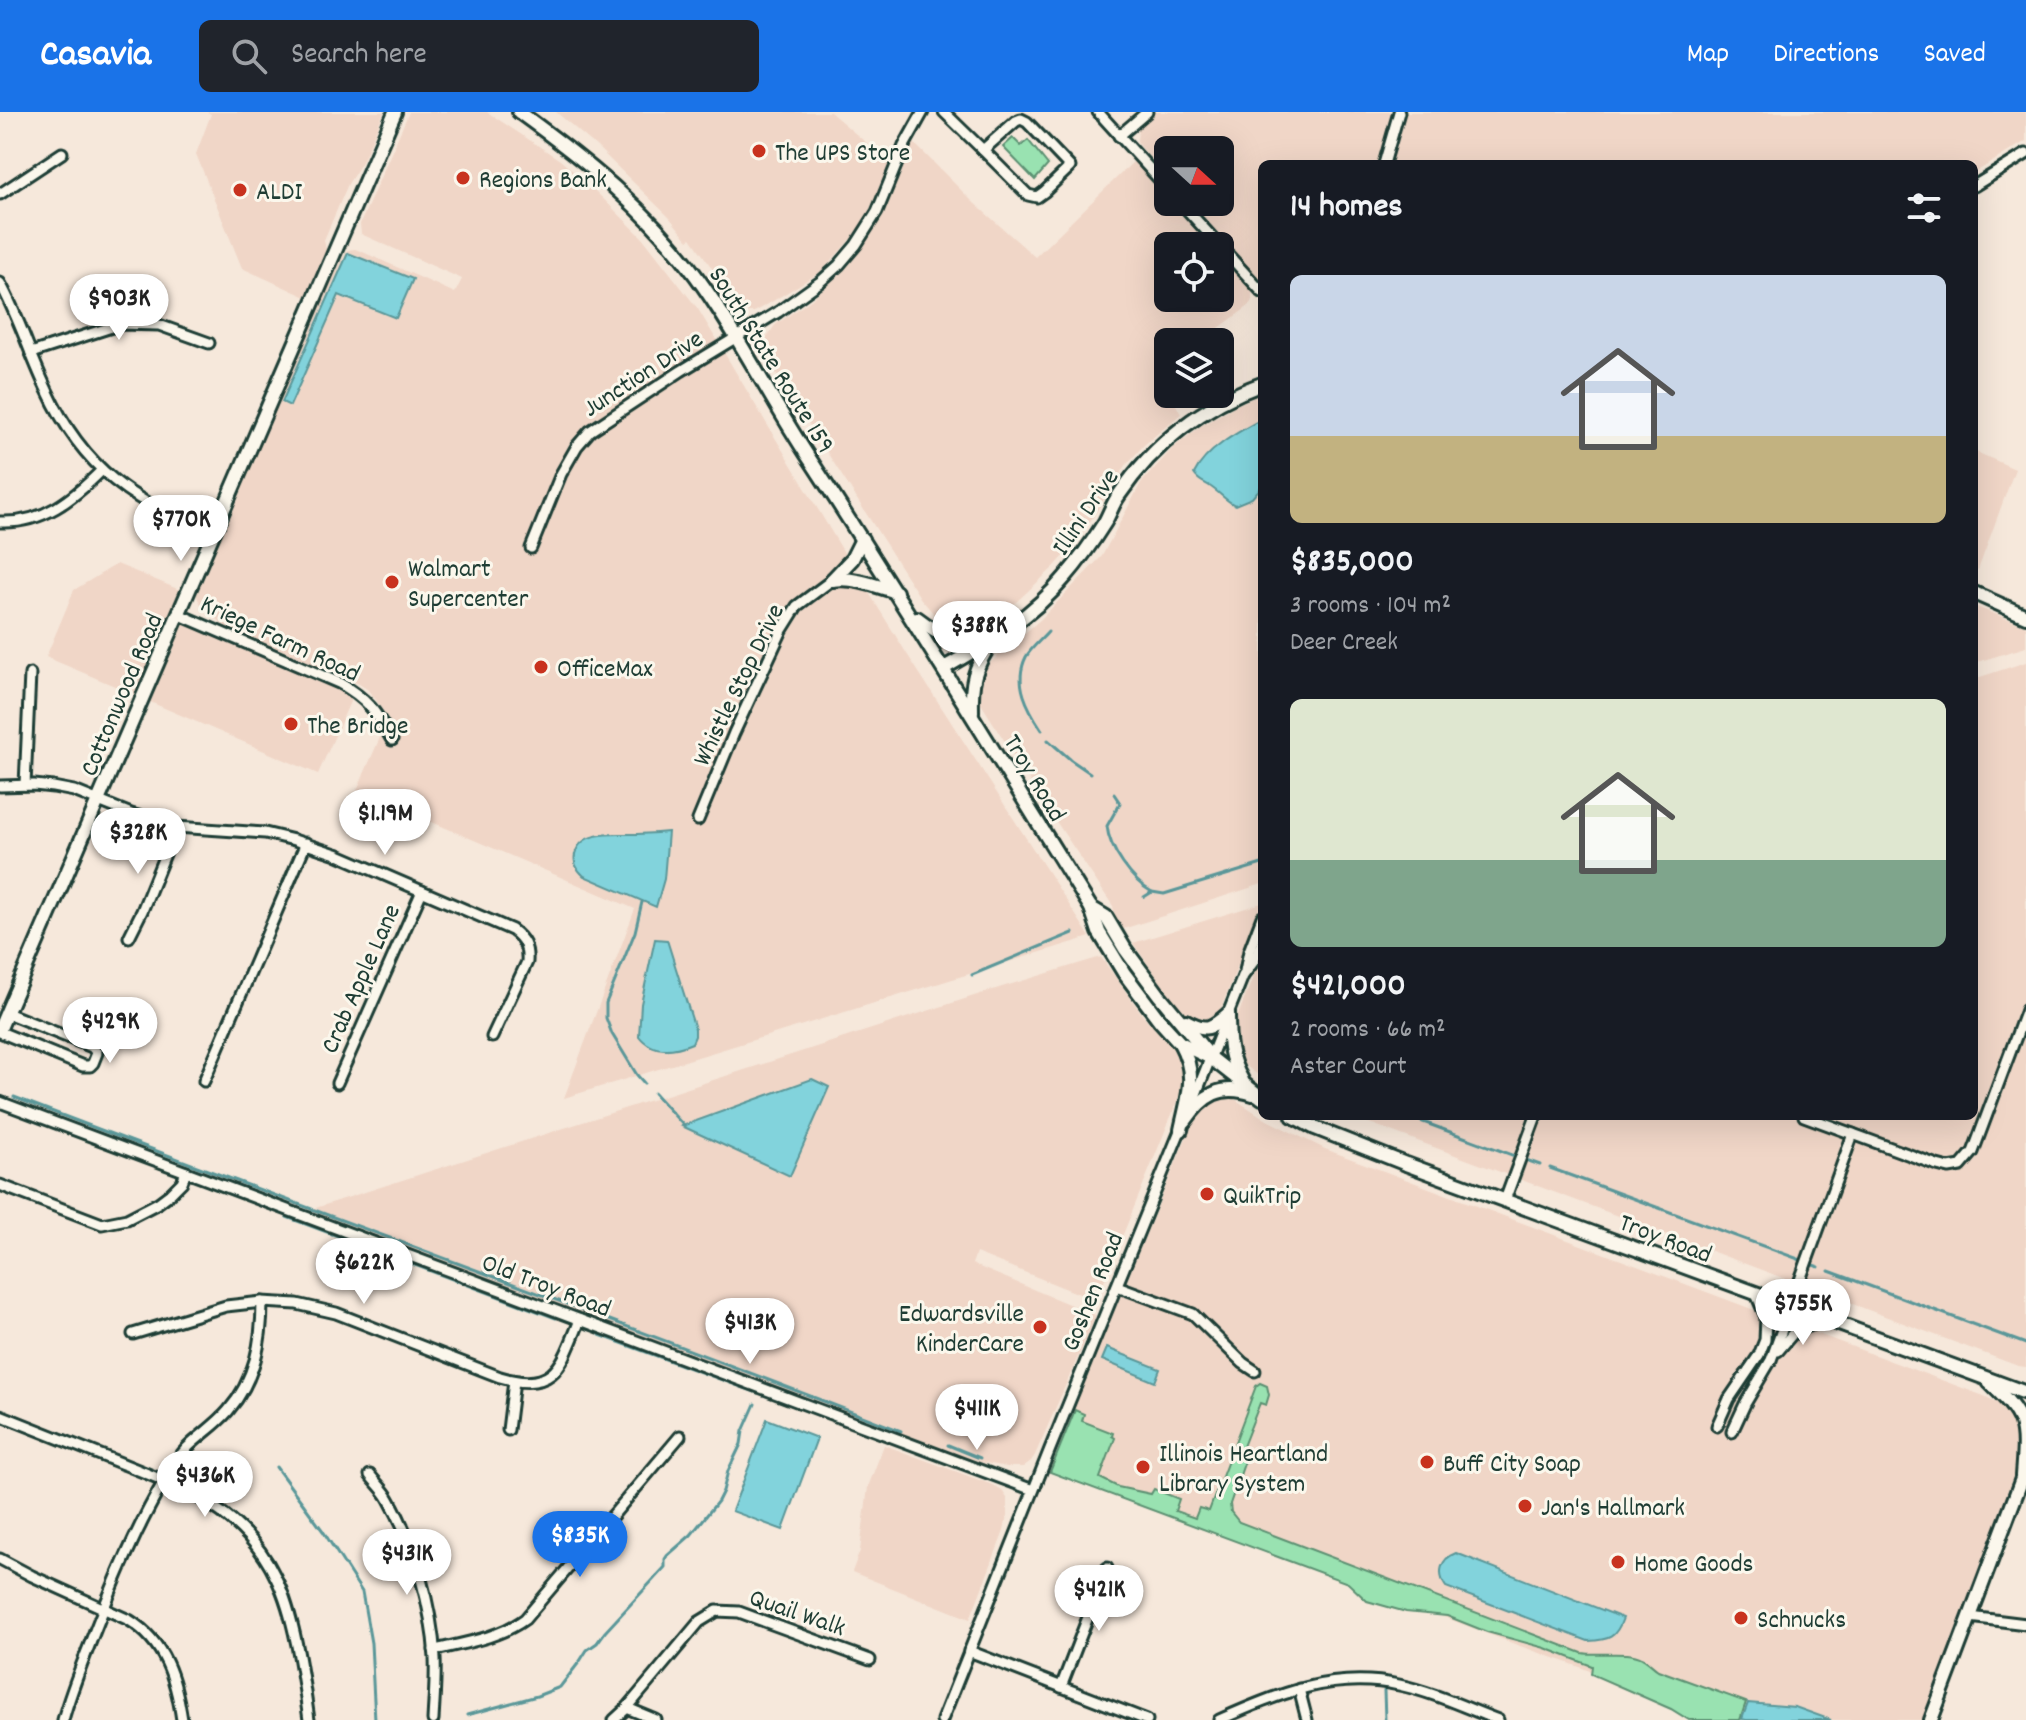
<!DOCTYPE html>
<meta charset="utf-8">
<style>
:root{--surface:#171b24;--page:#20242c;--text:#f1f3f6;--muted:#9ea1a6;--accent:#1a73e8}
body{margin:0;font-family:Dekko,sans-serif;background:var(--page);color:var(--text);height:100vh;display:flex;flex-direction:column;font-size:30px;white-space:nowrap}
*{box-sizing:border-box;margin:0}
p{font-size:26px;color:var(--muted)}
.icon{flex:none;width:44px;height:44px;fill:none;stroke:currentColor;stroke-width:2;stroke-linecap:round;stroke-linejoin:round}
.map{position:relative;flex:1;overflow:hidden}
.drawer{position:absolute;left:1258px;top:48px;width:720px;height:960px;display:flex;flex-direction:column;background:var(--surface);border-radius:12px;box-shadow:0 8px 32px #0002}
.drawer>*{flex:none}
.needle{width:52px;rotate:111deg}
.buttons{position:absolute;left:1154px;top:24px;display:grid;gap:16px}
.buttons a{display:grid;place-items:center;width:80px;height:80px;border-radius:12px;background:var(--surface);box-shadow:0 8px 32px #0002;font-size:40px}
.price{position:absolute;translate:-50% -68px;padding:0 18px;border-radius:28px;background:#fff;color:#222;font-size:26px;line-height:52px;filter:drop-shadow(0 2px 4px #0008)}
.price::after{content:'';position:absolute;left:50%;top:48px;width:24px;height:18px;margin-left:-12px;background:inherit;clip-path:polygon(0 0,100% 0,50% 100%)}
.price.selected{background:var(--accent);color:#fff}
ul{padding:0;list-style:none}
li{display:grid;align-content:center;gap:16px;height:424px;padding:0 32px}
li span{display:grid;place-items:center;height:248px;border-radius:12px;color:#555}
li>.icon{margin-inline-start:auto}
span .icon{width:144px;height:144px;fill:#fffc;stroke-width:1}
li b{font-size:34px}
h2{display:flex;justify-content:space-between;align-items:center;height:96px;padding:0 32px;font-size:34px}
header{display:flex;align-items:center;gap:48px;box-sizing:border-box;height:112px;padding:0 40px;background:var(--accent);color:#fff}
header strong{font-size:38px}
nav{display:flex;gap:44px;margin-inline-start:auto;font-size:28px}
.search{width:560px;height:72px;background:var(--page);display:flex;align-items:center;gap:20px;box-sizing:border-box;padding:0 28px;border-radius:12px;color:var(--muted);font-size:30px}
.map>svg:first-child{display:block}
.built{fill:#f0d6c7}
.green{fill:#99e2b1;stroke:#5c9072;stroke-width:2}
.water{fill:#82d3dc;stroke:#5a9799;stroke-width:2}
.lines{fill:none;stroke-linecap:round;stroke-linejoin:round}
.stream{stroke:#5a9799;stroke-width:3}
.minor-casing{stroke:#1f3d34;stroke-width:15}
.major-casing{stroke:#1f3d34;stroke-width:18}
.minor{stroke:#fbf7ec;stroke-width:9}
.major{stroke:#fbf7ec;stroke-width:12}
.poi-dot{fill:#c8321e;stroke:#fbf7ec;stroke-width:3}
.labels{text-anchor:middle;stroke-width:6;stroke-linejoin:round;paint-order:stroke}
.poi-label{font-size:26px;fill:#1f3d34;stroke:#fbf7ec;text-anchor:start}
.street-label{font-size:26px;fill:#1f3d34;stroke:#fbf7ec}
</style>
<header>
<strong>Casavia</strong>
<div class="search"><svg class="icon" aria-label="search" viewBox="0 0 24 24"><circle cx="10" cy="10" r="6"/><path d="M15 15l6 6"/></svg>Search here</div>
<nav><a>Map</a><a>Directions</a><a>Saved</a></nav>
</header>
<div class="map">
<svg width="2026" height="1608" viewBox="0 0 2026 1608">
<rect width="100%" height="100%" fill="#f6e8db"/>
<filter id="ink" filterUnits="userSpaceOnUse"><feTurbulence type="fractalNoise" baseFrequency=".0125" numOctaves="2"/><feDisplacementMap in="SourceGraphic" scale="16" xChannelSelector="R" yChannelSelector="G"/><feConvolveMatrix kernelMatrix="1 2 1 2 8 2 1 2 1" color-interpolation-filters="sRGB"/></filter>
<g filter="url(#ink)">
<g class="built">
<path d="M 207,0 L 384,0 L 362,50 L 348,72 L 324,128 L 326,138 L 306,185 L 242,156 L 196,42 L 211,2 Z"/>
<path d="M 409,0 L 487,0 L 560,48 L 586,70 L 642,125 L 698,197 L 846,444 L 907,542 L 1090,825 L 564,986 L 635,797 L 357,678 L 382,621 L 391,612 L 376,588 L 367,577 L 359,572 L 225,514 L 202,494 L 197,485 L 197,476 L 261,324 L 313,206 L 347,138 L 355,137 L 365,141 L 455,181 L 462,167 L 361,122 L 360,112 Z"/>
<path d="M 556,0 L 830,0 L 890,51 L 868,102 L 856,121 L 822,159 L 760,197 L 754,200 L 747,200 L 742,199 L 691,126 L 688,128 L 669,105 L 596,34 Z"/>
<path d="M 1155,0 L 2026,0 L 2026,29 L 1974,61 L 1974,52 L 1262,52 L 1262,172 L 1189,90 L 1220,90 L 1220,38 L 1168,38 L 1168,66 L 1141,35 L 1137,29 L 1138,16 Z"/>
<path d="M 913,30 L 972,89 L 1035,145 L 1135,48 L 1168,85 L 1168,90 L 1173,90 L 1212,134 L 1168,134 L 1168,186 L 1220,186 L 1220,142 L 1250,175 L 1252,180 L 1252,188 L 1249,194 L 1219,216 L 1206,230 L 1168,230 L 1168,282 L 1170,282 L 1181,302 L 1144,333 L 1127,352 L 1076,431 L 1054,455 L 1013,493 L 986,508 L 971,514 L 961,516 L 949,514 L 940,509 L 921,487 L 762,239 L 764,230 L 775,213 L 812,187 L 851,147 L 866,128 L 890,86 Z"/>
<path d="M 1262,282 L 1262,772 L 1123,817 L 1115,805 L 1113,794 L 1045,693 L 975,582 L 978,570 L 983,557 L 1041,507 L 1102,444 L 1141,371 L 1173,336 L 1201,314 L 1237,293 Z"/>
<path d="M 1974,339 L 2015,357 L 1978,458 L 1974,456 Z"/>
<path d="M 117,452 L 180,478 L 136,583 L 46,545 L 74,478 Z"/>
<path d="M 1974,494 L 2026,514 L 2026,535 L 1974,551 Z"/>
<path d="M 184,510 L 189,510 L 332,572 L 353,583 L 318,662 L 148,589 L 180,514 Z"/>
<path d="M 2026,550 L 2026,1255 L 2018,1254 L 1351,1004 L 1974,1004 L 1974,567 Z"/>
<path d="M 1262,791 L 1220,899 L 1214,906 L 1206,909 L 1193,908 L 1170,884 L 1133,831 Z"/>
<path d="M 1262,842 L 1262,966 L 1238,948 L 1233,926 L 1235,911 Z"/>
<path d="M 1101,845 L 1144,905 L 1179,942 L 1183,952 L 1185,970 L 1100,1179 L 1096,1185 L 1087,1185 L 976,1141 L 972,1152 L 1095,1203 L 1095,1206 L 1035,1343 L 1031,1349 L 1023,1355 L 1007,1355 L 980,1350 L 306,1099 L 1002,875 Z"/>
<path d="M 1222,986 L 1233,986 L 1267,1008 L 1325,1037 L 1984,1284 L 2002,1293 L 2009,1299 L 2015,1308 L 2016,1320 L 2017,1340 L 2015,1361 L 1922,1608 L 1710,1608 L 1580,1555 L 1520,1534 L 1049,1355 L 1197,1000 L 1202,994 L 1216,987 Z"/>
<path d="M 884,1333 L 990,1372 L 1001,1377 L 1007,1386 L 1007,1404 L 1004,1419 L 970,1507 L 852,1460 L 860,1439 L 868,1375 Z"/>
</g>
<g class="green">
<path d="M 1013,26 L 1021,34 L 1028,28 L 1048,53 L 1035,68 L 1003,35 Z"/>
<path d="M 1260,1271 L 1267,1274 L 1269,1283 L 1266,1293 L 1260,1291 L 1242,1337 L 1248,1340 L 1230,1392 L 1231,1400 L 1239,1410 L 1582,1541 C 1598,1544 1629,1538 1642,1546 C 1648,1549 1652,1554 1658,1558 L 1746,1590 L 1740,1608 L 1689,1608 L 1671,1597 L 1591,1562 L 1592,1554 L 1545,1536 L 1487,1520 L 1447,1504 L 1406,1500 L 1367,1489 L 1348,1471 L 1050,1360 L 1075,1298 L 1084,1302 L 1082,1309 L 1113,1321 L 1112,1324 L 1115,1326 L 1100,1366 L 1118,1375 L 1151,1382 L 1154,1377 L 1179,1387 L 1175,1399 L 1195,1406 L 1199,1396 L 1209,1399 L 1256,1274 Z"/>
</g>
<g class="water">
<path d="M 348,141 L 413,167 L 396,206 L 339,183 L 290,294 L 282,290 Z"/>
<path d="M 1262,307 L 1262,374 L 1252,386 L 1235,393 C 1226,389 1220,381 1211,375 C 1204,370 1199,370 1194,362 C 1206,337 1238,320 1262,307 Z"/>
<path d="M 668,720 L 664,767 L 656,795 L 584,764 C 577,758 573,751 575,742 C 581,719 611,722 630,722 C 643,722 656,721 668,720 Z"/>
<path d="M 655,827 L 667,828 L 695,917 L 695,924 L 692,931 C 673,939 653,942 639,924 L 641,892 Z"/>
<path d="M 812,967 L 829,975 L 790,1064 L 682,1014 Z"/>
<path d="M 1107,1236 L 1160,1257 L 1155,1270 L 1102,1248 Z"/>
<path d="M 767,1307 L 817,1326 L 783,1418 L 732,1399 Z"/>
<path d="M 1456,1441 L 1623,1506 C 1616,1526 1609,1528 1588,1529 L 1446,1475 C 1437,1462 1440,1447 1456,1441 Z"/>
<path d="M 1748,1591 L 1795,1595 L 1831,1608 L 1746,1608 L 1742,1607 Z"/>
</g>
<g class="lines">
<g class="stream">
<path d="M 1042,618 C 1028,597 1013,571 1026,545 C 1031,536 1041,528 1048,520"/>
<path d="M 1048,628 L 1071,648 L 1090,661"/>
<path d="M 1114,682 L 1120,691 L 1107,714 C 1109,737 1132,769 1152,780"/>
<path d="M 1144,785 L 1152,780 L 1164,782 L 1262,752"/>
<path d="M 642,790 L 635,820 L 606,891 L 606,906 L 612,922 L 637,963 L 644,971"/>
<path d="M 972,863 L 1073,821"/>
<path d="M 654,981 L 683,1013"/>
<path d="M 14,985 C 309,1098 607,1204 901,1319"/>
<path d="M 1407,1004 L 1515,1044"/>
<path d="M 1526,1048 L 1540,1053"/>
<path d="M 1550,1056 L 1801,1148"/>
<path d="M 287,1105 L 556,1206"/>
<path d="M 1813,1153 L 1819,1155"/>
<path d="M 1829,1159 L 2026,1232"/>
<path d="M 600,1223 L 758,1281"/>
<path d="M 948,1333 L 980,1346"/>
<path d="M 276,1355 L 323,1419 L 362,1480 L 371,1531 L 375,1608"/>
<path d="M 1384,1579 L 1385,1608"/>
<path d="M 467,1603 L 537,1584 L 560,1575 L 580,1549 L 587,1538 L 597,1531 L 605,1520 L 665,1455 L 665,1447 L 667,1444 L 691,1423 L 718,1389 L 723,1379 L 728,1359 L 741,1332 L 743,1319 L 755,1292"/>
</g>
<defs>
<g id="minor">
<path d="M 944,0 L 983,38"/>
<path d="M 1098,0 L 1168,77"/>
<path d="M 1021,7 L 1027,10 L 1070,55 L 1044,80 L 1037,85 L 1028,83 L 983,38 L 1016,9 Z"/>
<path d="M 1119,24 L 1147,0"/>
<path d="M 1384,52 L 1399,0"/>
<path d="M 1974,74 L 2026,42"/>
<path d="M 0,82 L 62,41"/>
<path d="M 1180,90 L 1220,134"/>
<path d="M 1220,134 L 1262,180"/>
<path d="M 0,171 C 19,205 30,243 47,278 C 83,357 134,391 213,422"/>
<path d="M 31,241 L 121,212 L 159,213 L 209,231"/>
<path d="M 0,410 C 43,412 73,387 102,358"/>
<path d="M 531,436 L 561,362 L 577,334 L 590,319 L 681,259 L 778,200 L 820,170 L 839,153 L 856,133 L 877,100 L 904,34 L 923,0"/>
<path d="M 178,502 L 339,571 C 368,587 376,600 392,628"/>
<path d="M 25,673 L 30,562"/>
<path d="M 0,674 L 34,673 L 53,675 L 74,679 L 131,702 L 176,715 L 265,721 L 294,728 L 336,742 L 512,818 C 524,827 528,835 527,850 L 492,925"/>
<path d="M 698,708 L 734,621 L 782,518 L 797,494 L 832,468"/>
<path d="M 129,825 L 142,799 L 176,715"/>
<path d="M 1245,859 L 1249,839 L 1262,805"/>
<path d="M 0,920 L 83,954 L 90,954 L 93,951 L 97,941 L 92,935 L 7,901"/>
<path d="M 204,969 L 306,731"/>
<path d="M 337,971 L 422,779"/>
<path d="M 0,990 L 1033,1378"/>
<path d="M 1190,997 L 1243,864 L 1254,849 L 1262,830"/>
<path d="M 1804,1004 L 1937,1053 L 1949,1056 L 1961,1054 L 1973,1040 L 2026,898"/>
<path d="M 0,1073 L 102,1112 L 127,1107 L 158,1091 L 170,1082 L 182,1070 L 186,1060"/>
<path d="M 1505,1088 L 1536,1004"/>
<path d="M 1117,1174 L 1193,1202 L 1243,1251 L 1255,1259"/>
<path d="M 133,1222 L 226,1194 L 262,1190 L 297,1192 L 336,1201 L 500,1265 C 556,1282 562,1252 580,1208"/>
<path d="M 1778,1239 L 1795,1219 L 1825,1208"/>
<path d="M 0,1303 C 38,1318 75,1333 113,1348 C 180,1375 243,1396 276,1466 C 295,1504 303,1566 309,1608"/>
<path d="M 1717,1314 L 1729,1287 L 1759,1243 L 1765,1228 L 1766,1205 L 1756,1182"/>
<path d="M 508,1318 L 514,1269"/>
<path d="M 1732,1320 L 1745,1292 L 1771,1248 L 1853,1022"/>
<path d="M 370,1363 C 376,1371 384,1378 389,1387 C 414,1431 432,1496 435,1546 C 436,1567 434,1587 433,1608"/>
<path d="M 0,1447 L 32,1464 L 129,1508 C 165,1530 176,1567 182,1608"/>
<path d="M 1970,1505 L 2026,1512"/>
<path d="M 434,1538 C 465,1531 499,1526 525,1507 L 680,1324"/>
<path d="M 969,1539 L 1147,1608"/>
<path d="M 1061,1575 L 1107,1456"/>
<path d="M 1299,1577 L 1307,1608"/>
<path d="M 627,1596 L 656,1608"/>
<path d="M 63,1608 C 71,1578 83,1550 94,1521 C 114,1470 135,1419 163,1371 C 170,1359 177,1346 187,1336 C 200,1323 216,1313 228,1299 C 255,1268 262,1230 262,1190"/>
<path d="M 614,1608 L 627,1596 L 699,1510 L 717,1499 L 739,1500 L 870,1548"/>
<path d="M 942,1608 L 1050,1337 L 1182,1014"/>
<path d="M 1219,1608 C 1278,1582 1333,1559 1399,1573 C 1433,1580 1466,1596 1498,1608"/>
</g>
<g id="major">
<path d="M 519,0 C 584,47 649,99 696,164 C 739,223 771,289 811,349 C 907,496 998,647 1091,796 L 1099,820 L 1124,861 L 1160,909 L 1180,931 L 1211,946 L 1262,986"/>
<path d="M 832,468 C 854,465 874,473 896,480"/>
<path d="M 832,468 L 852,447 L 862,427"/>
<path d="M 1974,481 L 2026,504"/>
<path d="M 917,506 C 944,527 959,530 992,526"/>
<path d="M 944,556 C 988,531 1032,505 1065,465 C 1080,448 1093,429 1105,410 C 1110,401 1113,391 1119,383 C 1154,331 1204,293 1262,272"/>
<path d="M 972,600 C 971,570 974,556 991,531"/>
<path d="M 1091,796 L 1106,805 L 1125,837 L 1159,883 L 1208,942"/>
<path d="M 1228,902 C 1228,927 1229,946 1242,968"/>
<path d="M 1186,909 C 1206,920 1211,917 1228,902"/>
<path d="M 0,916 L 395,0"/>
<path d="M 1180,931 C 1198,964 1188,984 1181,1018"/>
<path d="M 1293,1004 L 1315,1016 L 1406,1052 L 2026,1281"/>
<path d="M 1185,1009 C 1203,983 1221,971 1253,982"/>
<path d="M 1989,1270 C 2000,1281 2016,1295 2021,1311 C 2026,1327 2023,1347 2022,1364"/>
<path d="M 1931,1608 L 2026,1356"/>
</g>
</defs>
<use href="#minor" class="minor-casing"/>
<use href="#major" class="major-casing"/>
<use href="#minor" class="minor"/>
<use href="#major" class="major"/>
</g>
</g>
<g class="poi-dot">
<circle cx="759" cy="39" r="8"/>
<circle cx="463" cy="66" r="8"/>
<circle cx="240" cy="78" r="8"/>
<circle cx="392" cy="470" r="8"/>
<circle cx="541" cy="555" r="8"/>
<circle cx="291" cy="612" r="8"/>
<circle cx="1207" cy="1082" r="8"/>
<circle cx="1040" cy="1215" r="8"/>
<circle cx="1427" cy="1350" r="8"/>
<circle cx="1143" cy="1355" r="8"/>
<circle cx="1525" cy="1394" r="8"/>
<circle cx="1618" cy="1450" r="8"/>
<circle cx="1741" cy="1506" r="8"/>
</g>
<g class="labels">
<g class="poi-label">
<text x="775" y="48">The UPS Store</text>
<text x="479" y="75">Regions Bank</text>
<text x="256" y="87">ALDI</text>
<text x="408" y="464">Walmart<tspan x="408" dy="30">Supercenter</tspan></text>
<text x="557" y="564">OfficeMax</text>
<text x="307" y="621">The Bridge</text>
<text x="1223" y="1091">QuikTrip</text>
<text x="1024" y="1209" text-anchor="end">Edwardsville<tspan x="1024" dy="30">KinderCare</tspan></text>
<text x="1159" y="1349">Illinois Heartland<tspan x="1159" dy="30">Library System</tspan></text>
<text x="1443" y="1359">Buff City Soap</text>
<text x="1541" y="1403">Jan's Hallmark</text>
<text x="1634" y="1459">Home Goods</text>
<text x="1757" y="1515">Schnucks</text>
</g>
<g class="street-label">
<text transform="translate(773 247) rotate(58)" y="9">South State Route 159</text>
<text transform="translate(642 260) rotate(-33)" y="9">Junction Drive</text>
<text transform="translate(1084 399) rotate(-56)" y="9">Illini Drive</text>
<text transform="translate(281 525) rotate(25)" y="9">Kriege Farm Road</text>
<text transform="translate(737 572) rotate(-64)" y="9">Whistle Stop Drive</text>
<text transform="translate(120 582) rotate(-67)" y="9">Cottonwood Road</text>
<text transform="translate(1036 665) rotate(59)" y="9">Troy Road</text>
<text transform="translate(359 866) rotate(-66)" y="9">Crab Apple Lane</text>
<text transform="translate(1666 1125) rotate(21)" y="9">Troy Road</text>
<text transform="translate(547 1172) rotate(21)" y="9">Old Troy Road</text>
<text transform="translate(1091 1179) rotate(-68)" y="9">Goshen Road</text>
<text transform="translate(798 1499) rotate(19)" y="9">Quail Walk</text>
</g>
</g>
</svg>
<div class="buttons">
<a><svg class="needle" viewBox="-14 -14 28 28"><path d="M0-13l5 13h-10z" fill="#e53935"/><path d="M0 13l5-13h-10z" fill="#9ea1a6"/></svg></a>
<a><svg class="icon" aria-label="locate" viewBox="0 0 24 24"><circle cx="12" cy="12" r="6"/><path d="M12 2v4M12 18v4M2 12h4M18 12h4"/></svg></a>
<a><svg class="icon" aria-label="layers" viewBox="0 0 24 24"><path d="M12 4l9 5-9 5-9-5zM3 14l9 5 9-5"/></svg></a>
</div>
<b class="price" style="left:119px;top:230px">$903K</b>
<b class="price" style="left:181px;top:451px">$770K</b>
<b class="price" style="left:979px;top:557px">$388K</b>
<b class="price" style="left:385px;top:745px">$1.19M</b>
<b class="price" style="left:138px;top:764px">$328K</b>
<b class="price" style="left:110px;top:953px">$429K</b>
<b class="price" style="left:364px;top:1194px">$622K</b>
<b class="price" style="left:1803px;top:1235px">$755K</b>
<b class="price" style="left:750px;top:1254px">$413K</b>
<b class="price" style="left:977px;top:1340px">$411K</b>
<b class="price" style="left:205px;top:1407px">$436K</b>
<b class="price selected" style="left:580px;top:1467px">$835K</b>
<b class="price" style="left:407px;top:1485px">$431K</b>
<b class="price" style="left:1099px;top:1521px">$421K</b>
<section class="drawer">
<h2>14 homes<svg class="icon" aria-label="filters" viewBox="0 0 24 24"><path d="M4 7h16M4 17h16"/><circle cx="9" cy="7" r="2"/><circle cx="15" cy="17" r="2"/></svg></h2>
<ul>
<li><span style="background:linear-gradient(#c9d6e8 65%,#c2b280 0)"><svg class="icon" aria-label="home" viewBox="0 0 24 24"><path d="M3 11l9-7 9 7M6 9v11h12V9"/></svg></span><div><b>$835,000</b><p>3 rooms · 104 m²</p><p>Deer Creek</p></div></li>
<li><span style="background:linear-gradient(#dfe7d0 65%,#7fa58c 0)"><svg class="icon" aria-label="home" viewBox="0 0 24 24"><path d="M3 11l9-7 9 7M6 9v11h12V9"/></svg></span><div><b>$421,000</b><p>2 rooms · 66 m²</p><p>Aster Court</p></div></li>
</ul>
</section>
</div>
